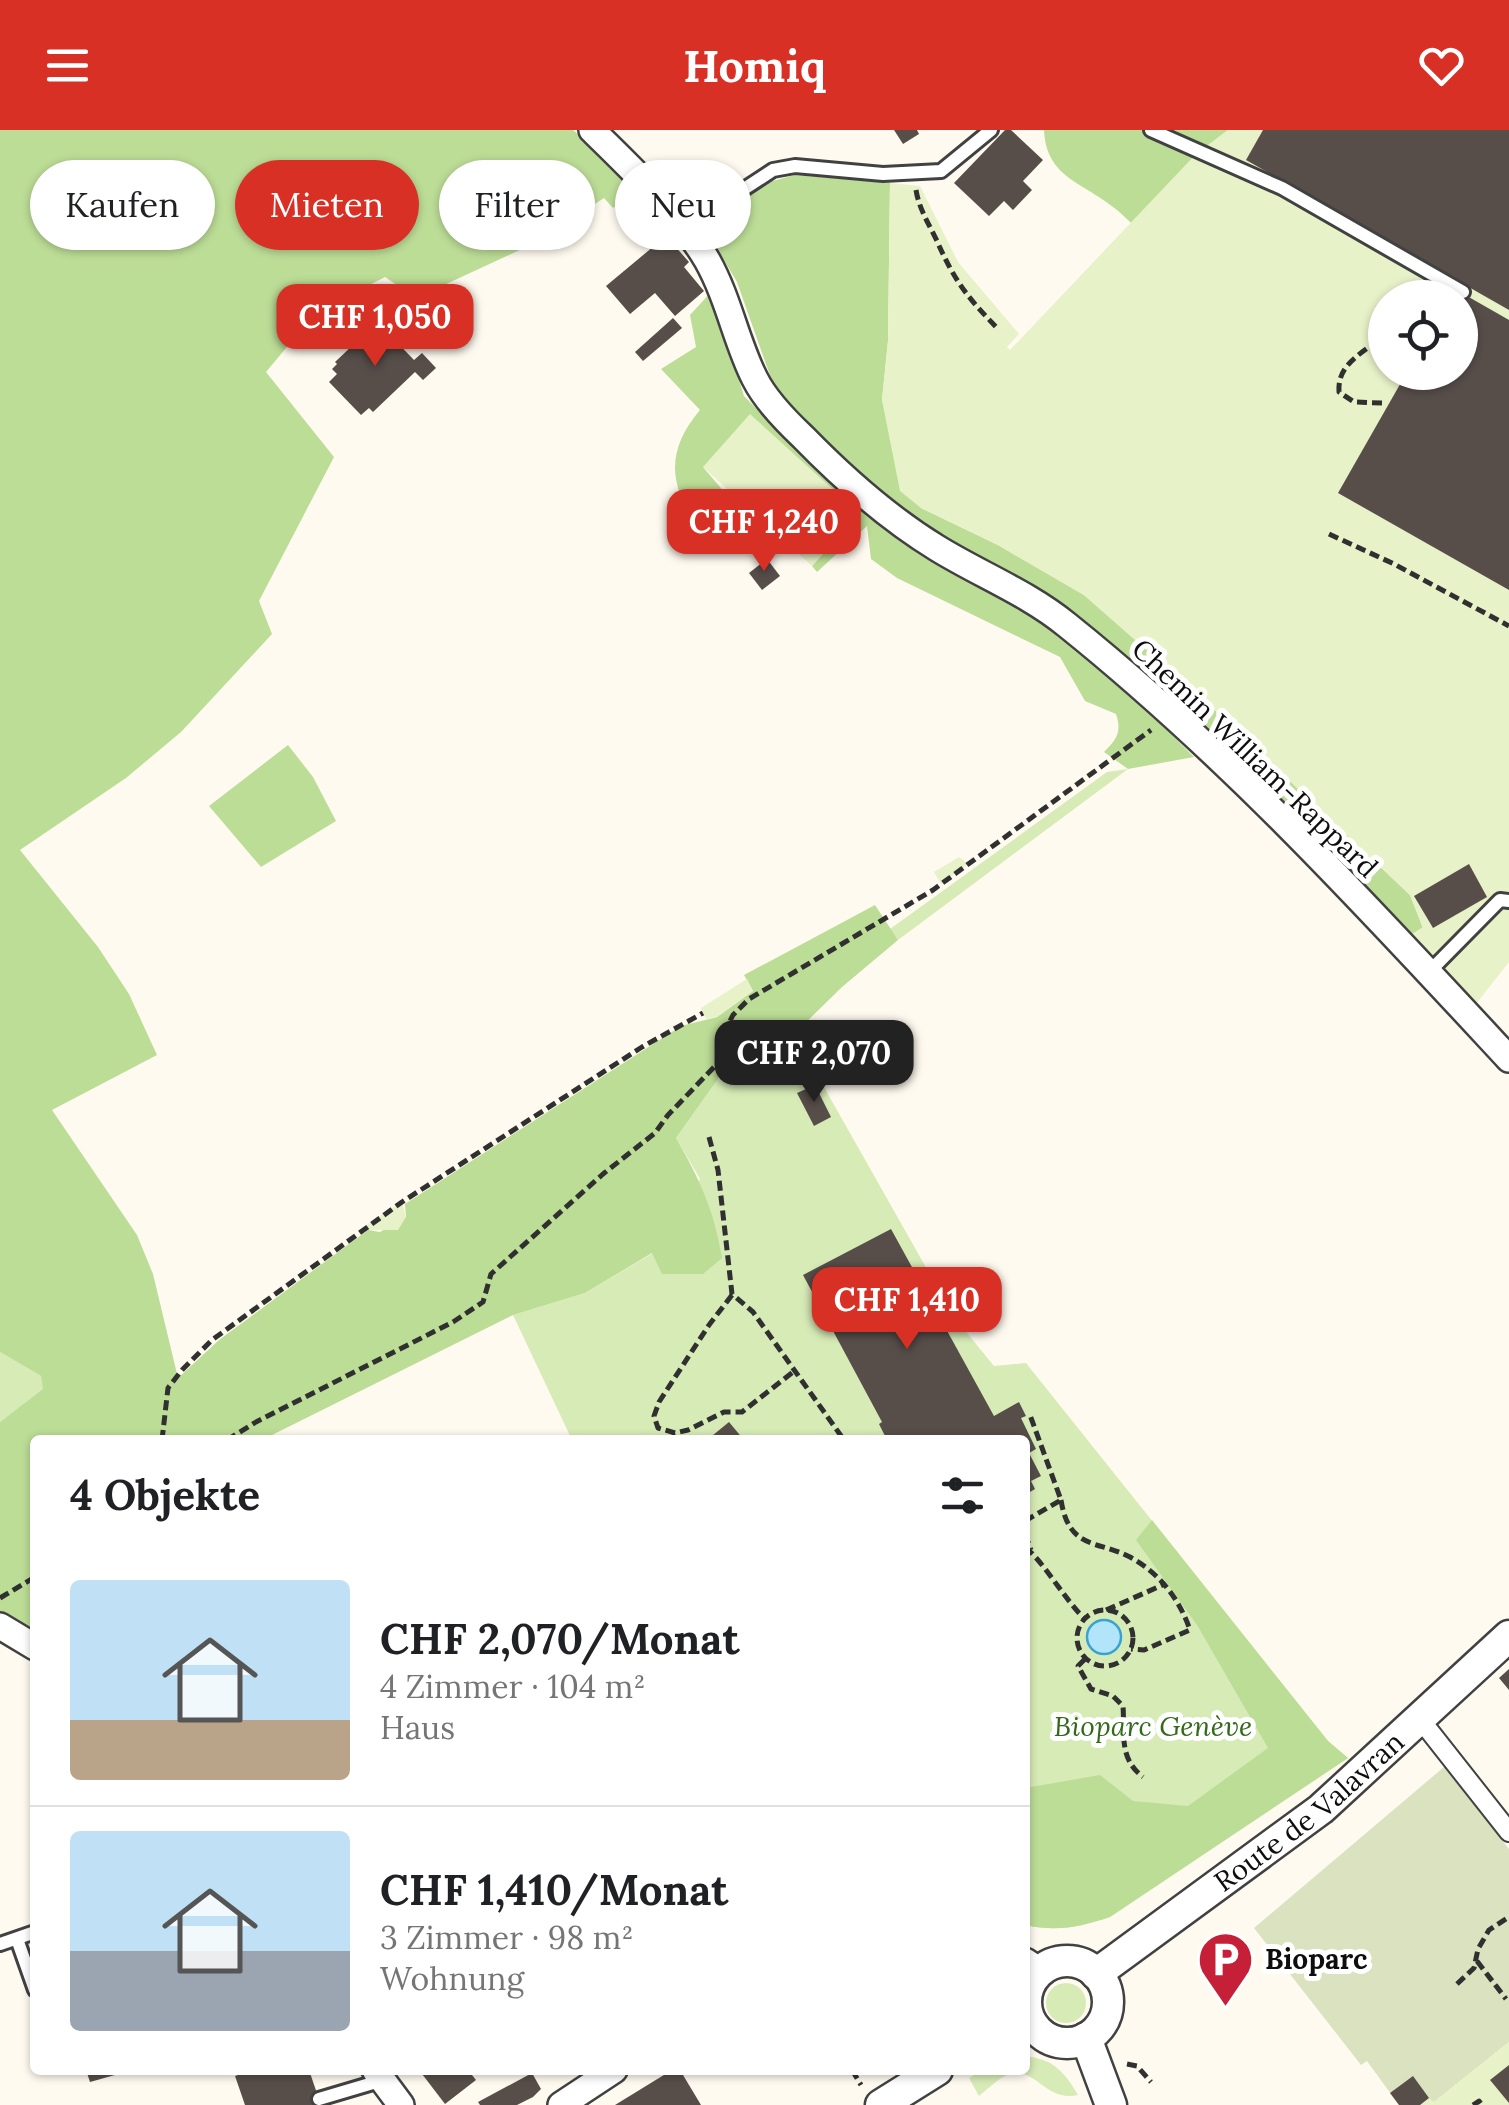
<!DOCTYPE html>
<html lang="de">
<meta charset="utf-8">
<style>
:root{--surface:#fff;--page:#f6f6f6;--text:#202124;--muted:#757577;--line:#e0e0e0;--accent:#d93025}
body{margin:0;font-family:Lora,serif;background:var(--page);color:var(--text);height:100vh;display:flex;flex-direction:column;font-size:38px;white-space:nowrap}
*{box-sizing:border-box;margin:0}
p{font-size:32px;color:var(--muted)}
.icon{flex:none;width:55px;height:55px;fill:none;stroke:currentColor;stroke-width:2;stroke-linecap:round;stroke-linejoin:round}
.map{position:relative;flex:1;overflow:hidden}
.details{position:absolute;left:30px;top:1305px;width:1000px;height:640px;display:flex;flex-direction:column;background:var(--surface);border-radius:10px;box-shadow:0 2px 8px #0004}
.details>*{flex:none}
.guide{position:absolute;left:30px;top:30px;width:1000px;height:90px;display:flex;gap:20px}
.controls{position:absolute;left:1368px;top:150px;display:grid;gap:20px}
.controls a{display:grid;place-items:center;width:110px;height:110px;border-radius:50%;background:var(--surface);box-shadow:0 2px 8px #0004;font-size:50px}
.price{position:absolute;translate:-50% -85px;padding:0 22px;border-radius:20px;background:var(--accent);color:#fff;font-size:32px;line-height:65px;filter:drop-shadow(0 2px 5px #0008)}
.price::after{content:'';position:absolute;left:50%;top:60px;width:30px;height:22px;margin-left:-15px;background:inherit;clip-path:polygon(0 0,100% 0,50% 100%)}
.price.on{background:#222;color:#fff}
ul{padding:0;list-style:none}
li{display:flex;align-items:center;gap:30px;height:250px;padding:0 40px}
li+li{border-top:2px solid var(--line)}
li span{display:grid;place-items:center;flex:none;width:280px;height:200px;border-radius:10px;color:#555}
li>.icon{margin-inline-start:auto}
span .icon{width:120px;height:120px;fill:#fffc;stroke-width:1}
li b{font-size:42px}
h2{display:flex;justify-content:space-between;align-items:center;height:120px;padding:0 40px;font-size:42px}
.tag{padding:0 35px;border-radius:45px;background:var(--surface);box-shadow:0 2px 8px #0004;font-size:35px;line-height:90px}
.tag.on{background:var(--accent);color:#fff}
header{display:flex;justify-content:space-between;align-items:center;height:130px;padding:0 40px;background:var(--accent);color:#fff;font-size:45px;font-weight:800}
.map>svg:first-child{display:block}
.green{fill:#d7ebb7}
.forest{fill:#bcdd96}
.cemetery{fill:#dae2bf}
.pitch{fill:#e8f2c9;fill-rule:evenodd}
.water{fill:#b2e5f9;stroke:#36a3d3;stroke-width:2.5}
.building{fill:#574e4a}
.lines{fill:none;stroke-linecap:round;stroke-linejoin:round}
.service-casing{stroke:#414141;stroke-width:18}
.pedestrian-casing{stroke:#414141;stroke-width:22}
.minor-casing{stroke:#414141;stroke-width:30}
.tertiary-casing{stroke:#414141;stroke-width:35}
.path{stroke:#303030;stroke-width:5;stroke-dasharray:10 5;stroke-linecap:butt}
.service{stroke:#fff;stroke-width:12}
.pedestrian{stroke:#fff;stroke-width:18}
.minor{stroke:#fff;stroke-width:25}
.tertiary{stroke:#fff;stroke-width:30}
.labels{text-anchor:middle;stroke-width:10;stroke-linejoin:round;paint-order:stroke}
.street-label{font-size:28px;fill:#0e0e0e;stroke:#fff}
.park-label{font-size:28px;font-style:italic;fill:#33691b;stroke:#fff}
.poi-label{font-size:28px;font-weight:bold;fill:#0e0e0e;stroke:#fff;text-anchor:start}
</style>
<header><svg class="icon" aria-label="menu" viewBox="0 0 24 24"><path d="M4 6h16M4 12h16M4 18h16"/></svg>Homiq<svg class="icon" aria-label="heart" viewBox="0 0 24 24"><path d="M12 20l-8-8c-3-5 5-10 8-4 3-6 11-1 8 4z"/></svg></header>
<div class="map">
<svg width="1509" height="1975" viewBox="0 0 1509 1975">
<rect width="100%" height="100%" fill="#fffaef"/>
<g class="green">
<path d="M 1128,639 L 898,810 L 890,799 L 1107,642 Z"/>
<path d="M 794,904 L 954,1187 L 994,1236 L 1026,1233 L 1328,1611 L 1348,1628 L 1110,1787 C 1080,1797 1057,1802 1025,1795 L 1025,1310 L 572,1310 L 513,1185 L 585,1163 L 653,1123 L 700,1049 L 676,1008 L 723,942 Z"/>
<path d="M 0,1222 L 41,1246 L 44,1259 L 0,1292 Z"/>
<circle cx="1066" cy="1873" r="20"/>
<path d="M 1025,1926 C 1053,1929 1064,1941 1078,1965 C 1044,1973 1033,1931 1005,1946 C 995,1951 987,1960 979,1966 L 969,1948 L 983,1940 L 1025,1940 Z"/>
</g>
<g class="forest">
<path d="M 0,0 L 573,0 L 610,31 L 630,55 C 629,67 623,72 613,78 L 604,68 L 537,112 L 416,168 L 385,147 L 316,182 L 266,242 L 334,327 L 259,471 L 272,504 L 181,602 L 126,648 L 20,720 L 98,817 L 129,864 L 157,925 L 52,980 L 137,1105 L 153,1144 L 178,1248 L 219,1210 L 368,1100 L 380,1102 L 406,1087 L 405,1074 L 681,896 L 717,887 L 753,861 L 744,845 L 875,775 L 898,810 L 842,857 L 794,904 L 723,942 L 676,1008 C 700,1050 714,1080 722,1128 L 703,1144 L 662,1144 L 652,1123 L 585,1163 L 513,1185 L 262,1310 L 35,1310 L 35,1508 L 0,1486 L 0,1292 L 43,1259 L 41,1246 L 0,1222 Z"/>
<path d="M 1044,0 L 1228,0 L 1197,24 L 1143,103 C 1132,95 1124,85 1113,77 C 1082,52 1046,47 1044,0 Z"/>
<path d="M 794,45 L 890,53 L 888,211 L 882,270 L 921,378 L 998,415 L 1084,465 L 1215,580 L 1410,765 L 1423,798 L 1409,806 L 1214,604 L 1064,477 L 938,405 L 879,359 L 791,279 L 773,254 L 737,152 L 705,98 L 766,53 Z"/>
<path d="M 712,161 L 744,266 L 781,303 L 916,418 L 951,442 L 1023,477 L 1057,502 L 1151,584 L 1194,627 L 1128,639 L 1104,622 C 1117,609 1122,602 1116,584 L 1085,571 L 1060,527 L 897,448 L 871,429 L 867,396 L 817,442 L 812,436 L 859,383 L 703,337 L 737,377 L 717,420 C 677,373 655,333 700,280 L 661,239 L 696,217 L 690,185 Z"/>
<path d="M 288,615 L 313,647 L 336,691 L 261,737 L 209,676 Z"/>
<path d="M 1152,1390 L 1328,1611 L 1348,1628 L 1110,1787 C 1080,1797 1057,1802 1025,1795 L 1025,1658 L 1100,1645 L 1133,1671 L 1188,1676 L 1268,1618 L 1197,1495 L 1136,1410 Z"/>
</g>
<path class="cemetery" d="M 1444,1637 L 1509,1719 L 1509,1912 L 1434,1972 L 1429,1969 L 1420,1975 L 1399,1975 L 1367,1931 L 1361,1935 L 1254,1798 Z"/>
<g class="pitch">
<path d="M 1228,0 L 1509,0 L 1509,832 L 1472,879 L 1409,806 L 1423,797 L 1410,765 L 1215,580 L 1084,465 L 998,415 L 921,378 L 900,361 L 882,270 L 888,211 L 890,53 L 920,56 L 958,132 L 1019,204 L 1007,217 L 1010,220 L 1196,24 ZM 1385,168 L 1460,168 L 1460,242 L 1385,242 Z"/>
<path d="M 750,284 L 859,383 L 812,436 L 703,337 Z"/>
<path d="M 959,727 L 968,734 L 941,754 L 934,742 Z"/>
<path d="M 747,849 L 753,861 L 716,887 L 706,889 L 701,878 Z"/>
<path d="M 402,1072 L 406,1087 L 398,1100 L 368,1100 L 365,1096 Z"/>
<path d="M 1509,1912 L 1509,1975 L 1420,1975 L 1429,1968 L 1434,1972 Z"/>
</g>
<circle class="water" cx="1104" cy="1507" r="17"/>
<g class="building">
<path d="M 894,0 L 917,0 L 919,4 L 903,14 Z"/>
<path d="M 1005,0 L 1011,0 L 1043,30 L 1023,51 L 1032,60 L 1013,80 L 1004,71 L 989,86 L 954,53 Z"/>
<path d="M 1263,0 L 1509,0 L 1509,180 L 1246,30 Z"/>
<path d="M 666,106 L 689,132 L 684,137 L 704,161 L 675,186 L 655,163 L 630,184 L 606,156 Z"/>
<path d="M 1439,156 L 1458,168 L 1432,168 Z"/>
<path d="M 1467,166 L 1509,190 L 1509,460 L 1338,363 L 1407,242 L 1460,242 L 1463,228 L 1460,226 L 1460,169 L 1464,171 Z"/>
<path d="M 673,188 L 682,198 L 643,231 L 635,222 Z"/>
<path d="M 368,191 L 380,203 L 384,199 L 414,230 L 422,223 L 436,238 L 423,250 L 415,242 L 373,282 L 369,278 L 361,285 L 329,252 L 337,244 L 332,239 L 337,234 L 335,232 L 353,215 L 349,210 Z"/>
<path d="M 767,429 L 780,446 L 762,460 L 749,443 Z"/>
<path d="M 1469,734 L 1487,767 L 1433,798 L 1414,766 Z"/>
<path d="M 815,955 L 831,987 L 814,996 L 797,963 Z"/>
<path d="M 891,1099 L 994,1286 L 1019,1272 L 1026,1286 L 1021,1288 L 1036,1319 L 1029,1323 L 1041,1346 L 1031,1351 L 1035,1359 L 1025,1365 L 1025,1310 L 887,1310 L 879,1294 L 882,1292 L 803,1145 Z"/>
<path d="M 729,1292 L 744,1310 L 707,1310 Z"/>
<path d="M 1509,1539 L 1509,1560 L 1499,1548 Z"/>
<path d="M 1509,1935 L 1509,1973 L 1490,1950 Z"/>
<path d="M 86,1940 L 129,1940 L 129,1941 L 90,1952 Z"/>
<path d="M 252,1940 L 309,1940 L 321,1975 L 245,1975 L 235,1946 Z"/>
<path d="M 419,1940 L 468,1940 L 476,1950 L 445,1974 Z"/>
<path d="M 672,1940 L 680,1940 L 701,1975 L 615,1975 Z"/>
<path d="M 532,1943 L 541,1959 L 533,1967 L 517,1975 L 480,1975 L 478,1972 Z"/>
<path d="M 1413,1946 L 1429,1968 L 1420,1975 L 1399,1975 L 1390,1963 Z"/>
</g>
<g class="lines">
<defs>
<g id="service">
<path d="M 1151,0 L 1282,58 L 1463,162"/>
<path d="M 683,99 L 773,40 L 795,36 L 883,44 L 941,41 L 991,0"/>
<path d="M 1429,842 L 1500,770 L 1509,771"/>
<path d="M 17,1809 L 35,1860"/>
<path d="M 0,1814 L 35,1802"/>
<path d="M 319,1969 L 383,1950"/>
</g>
<path id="pedestrian" d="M 1420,1589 L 1509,1702"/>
<g id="minor">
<path d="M 592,0 C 628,35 682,87 707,130 C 729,169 736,212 755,249 C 766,271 786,291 803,307 C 843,348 888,388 937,418 C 979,444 1028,463 1067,495 C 1229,625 1368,777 1509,929"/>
<path d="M 0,1496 L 35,1517"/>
<path d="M 1025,1831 L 1040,1841"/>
<path d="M 375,1940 L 401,1975"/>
<path d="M 561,1975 L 614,1940"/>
</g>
<g id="tertiary">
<circle cx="1067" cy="1872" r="41"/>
<path id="s1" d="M 1096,1844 L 1321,1679 L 1509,1506"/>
<path d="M 1086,1908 L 1111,1975"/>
<path d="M 881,1975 L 937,1940"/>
</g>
</defs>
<use href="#service" class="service-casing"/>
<use href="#pedestrian" class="pedestrian-casing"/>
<use href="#minor" class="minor-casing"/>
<use href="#tertiary" class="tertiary-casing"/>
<g class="path">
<path d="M 916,60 C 919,79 929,94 937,111 C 955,152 968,168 999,200"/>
<path d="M 1382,273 L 1354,272 L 1339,262 C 1337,232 1365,223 1385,204"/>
<path d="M 1329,404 L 1394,434 L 1509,496"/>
<path d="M 709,1007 L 718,1040 L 732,1164 L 753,1182 L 844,1310"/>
<path d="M 732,1165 L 709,1195 L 659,1272 L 654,1286 L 658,1298 L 675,1303 L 688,1300 L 724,1282 L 742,1282 L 793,1242"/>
<path d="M 162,1310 L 168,1258 L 182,1240 L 212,1210 L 402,1072 L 642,917 L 703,883"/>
<path d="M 227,1310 L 256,1292 L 453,1192 L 483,1172 L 491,1144 L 603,1044 L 655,1003 L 668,985 L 717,934 L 724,903 L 733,885 L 749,869 L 933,760 L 1151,600"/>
<path d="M 1061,1370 C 1069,1420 1097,1410 1130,1427 C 1159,1443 1179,1468 1190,1500 L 1144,1520 L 1131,1519"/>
<path d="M 1025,1391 L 1061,1370 L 1030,1285"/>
<path d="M 1025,1404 L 1031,1420"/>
<path d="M 1025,1418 C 1039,1425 1067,1473 1085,1489"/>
<path d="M 0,1468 L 35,1447"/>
<path d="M 1106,1480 L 1165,1454"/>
<circle cx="1105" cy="1508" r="28"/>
<path d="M 1085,1529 L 1078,1536 L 1091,1559 L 1113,1566 L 1123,1576 C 1125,1603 1118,1628 1143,1647"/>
<path d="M 1477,1831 L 1506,1869"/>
<path d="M 1457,1854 L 1474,1838 L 1478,1819 L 1489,1800 L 1509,1787"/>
<path d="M 1127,1934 L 1137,1936 L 1151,1952"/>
<path d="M 852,1940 L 861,1955"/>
<path d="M 1473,1975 L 1479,1971 L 1482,1975"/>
</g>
<use href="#service" class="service"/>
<use href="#pedestrian" class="pedestrian"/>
<use href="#minor" class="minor"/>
<use href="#tertiary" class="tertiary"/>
</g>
<defs>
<symbol id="parking-pin" viewBox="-11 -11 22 30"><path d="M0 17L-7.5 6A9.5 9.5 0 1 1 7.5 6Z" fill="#c52037" stroke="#fff"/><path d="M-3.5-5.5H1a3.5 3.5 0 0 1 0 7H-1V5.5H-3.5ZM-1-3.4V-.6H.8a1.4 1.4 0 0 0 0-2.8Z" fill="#fff"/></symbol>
</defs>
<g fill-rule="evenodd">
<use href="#parking-pin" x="1194" y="1798" width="63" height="86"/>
</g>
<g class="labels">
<g class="street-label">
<text transform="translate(1255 628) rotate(44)" y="10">Chemin William-Rappard</text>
<text dy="10" stroke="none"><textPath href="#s1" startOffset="268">Route de Valavran</textPath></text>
</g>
<g class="park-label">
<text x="1153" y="1606">Bioparc Genève</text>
</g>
<g class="poi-label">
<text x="1265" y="1839">Bioparc</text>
</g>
</g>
</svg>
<div class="controls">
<a><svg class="icon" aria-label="locate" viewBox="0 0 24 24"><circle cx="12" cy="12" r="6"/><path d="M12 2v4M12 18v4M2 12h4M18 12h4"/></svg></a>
</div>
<b class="price" style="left:375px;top:239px">CHF 1,050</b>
<b class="price" style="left:764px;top:444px">CHF 1,240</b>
<b class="price on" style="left:814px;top:975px">CHF 2,070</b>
<b class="price" style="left:907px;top:1222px">CHF 1,410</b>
<div class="guide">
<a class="tag">Kaufen</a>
<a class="tag on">Mieten</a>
<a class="tag">Filter</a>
<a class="tag">Neu</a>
</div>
<section class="details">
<h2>4 Objekte<svg class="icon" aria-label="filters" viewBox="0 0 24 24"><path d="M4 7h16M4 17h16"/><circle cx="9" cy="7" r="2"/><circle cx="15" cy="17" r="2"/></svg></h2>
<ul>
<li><span style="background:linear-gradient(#bfe0f5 70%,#b9a48a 0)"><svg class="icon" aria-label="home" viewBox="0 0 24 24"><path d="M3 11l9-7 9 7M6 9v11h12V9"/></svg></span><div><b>CHF 2,070/Monat</b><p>4 Zimmer · 104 m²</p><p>Haus</p></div></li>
<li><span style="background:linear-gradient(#bfe0f5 60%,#9aa5b1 0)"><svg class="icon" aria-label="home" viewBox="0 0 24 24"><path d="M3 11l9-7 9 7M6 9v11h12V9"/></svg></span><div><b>CHF 1,410/Monat</b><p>3 Zimmer · 98 m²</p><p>Wohnung</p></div></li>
</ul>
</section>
</div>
